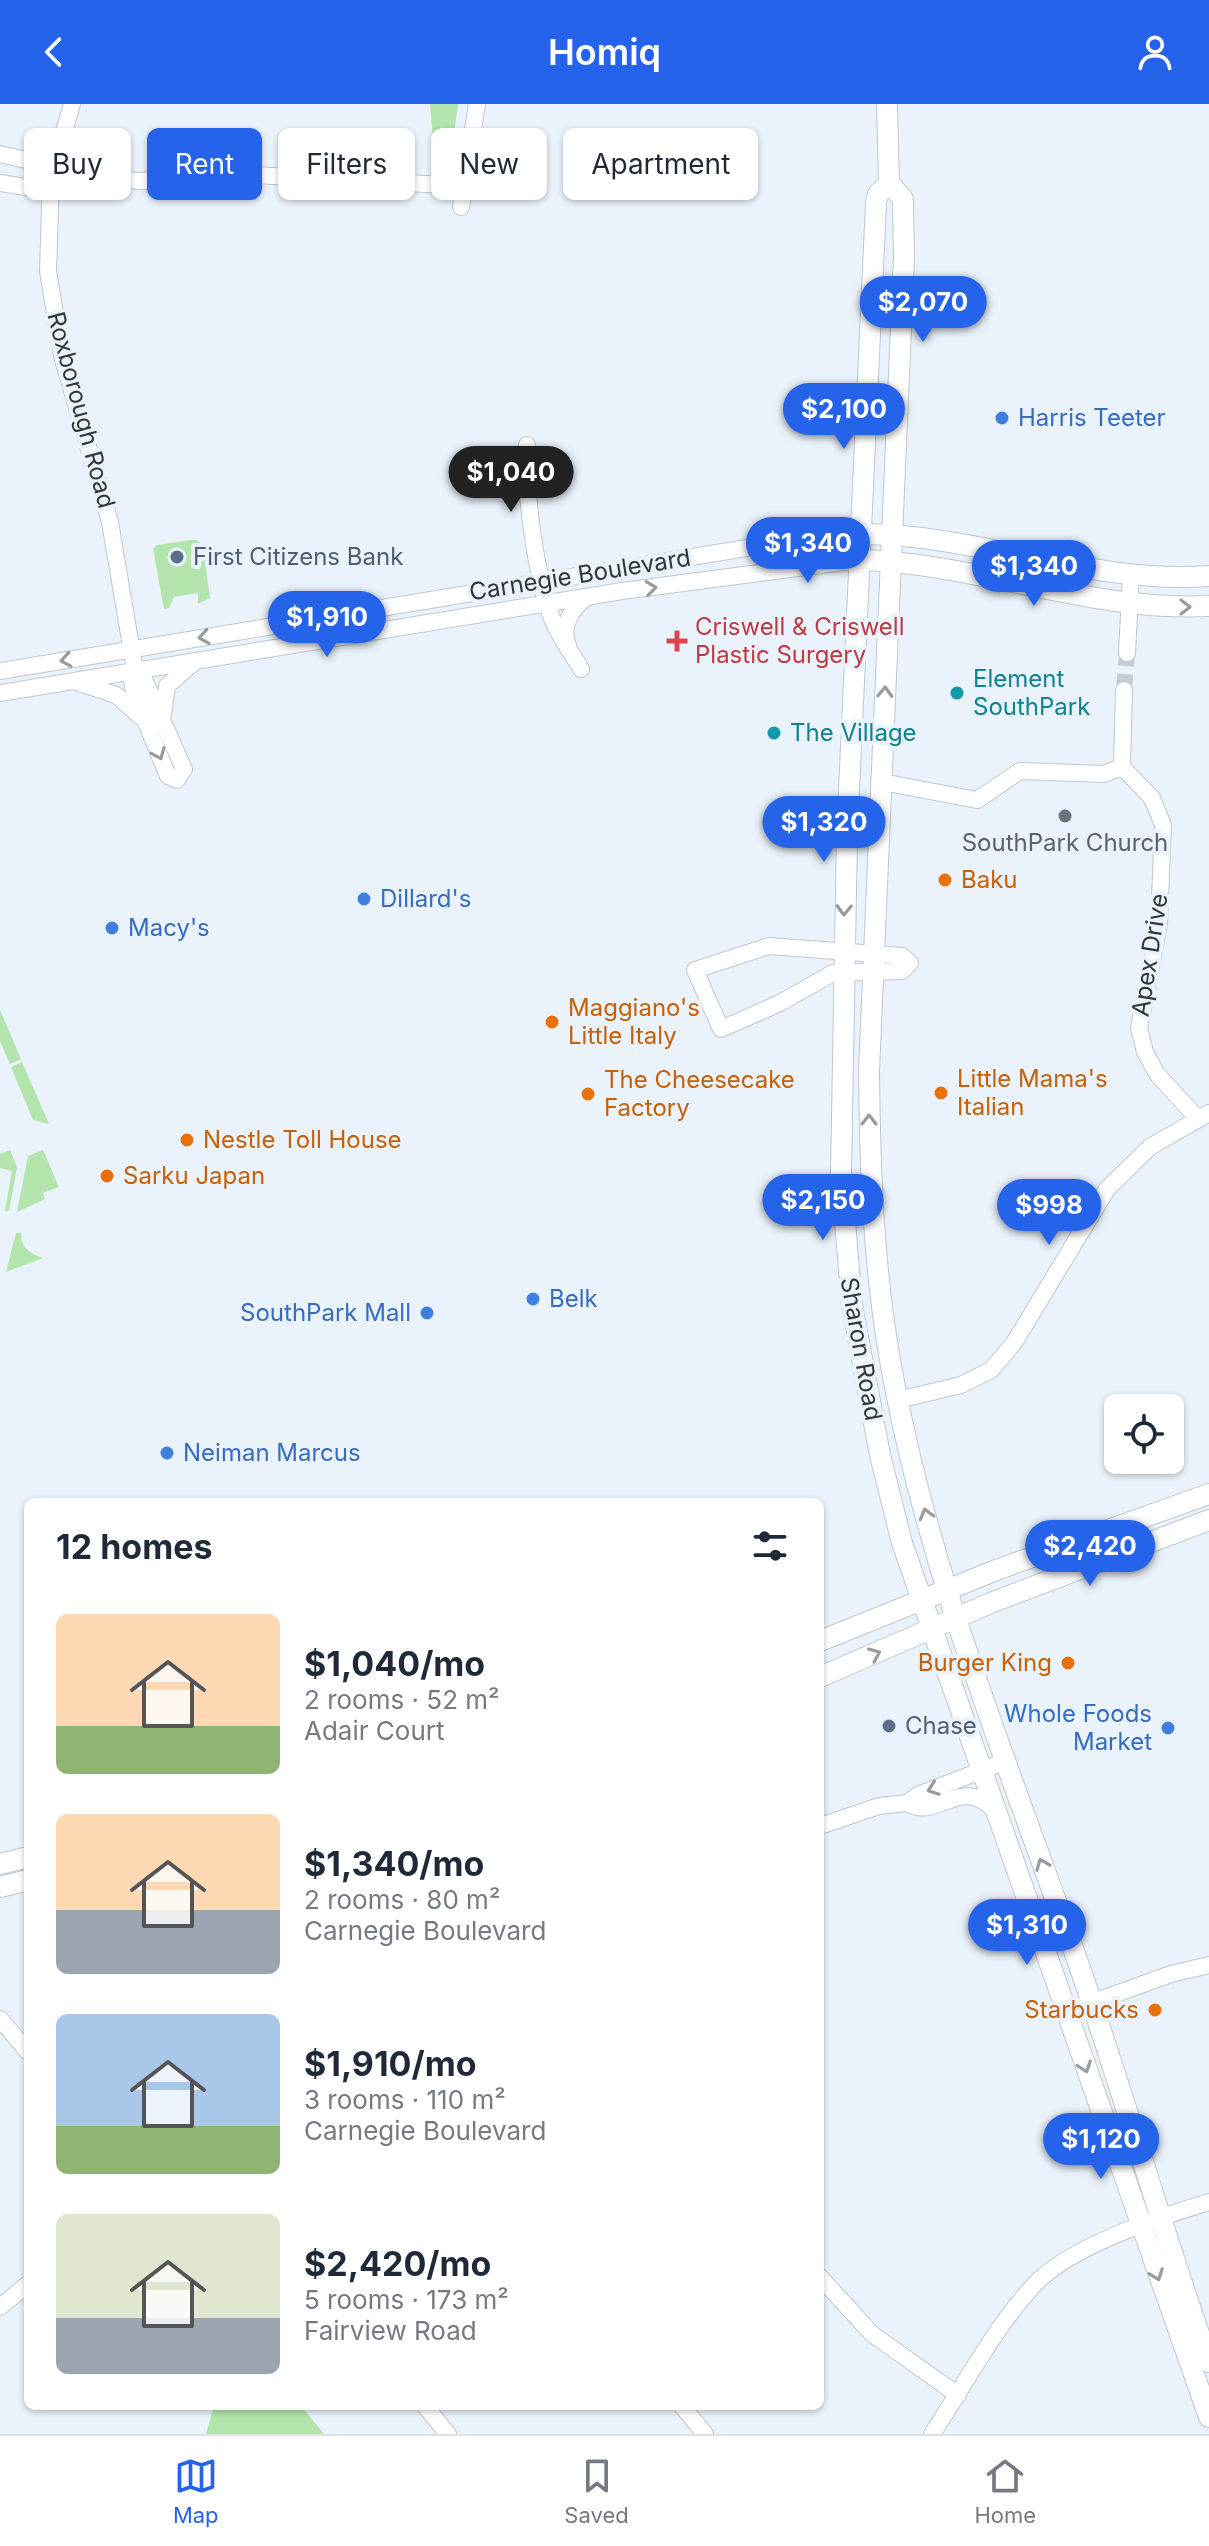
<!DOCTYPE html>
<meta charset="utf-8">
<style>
:root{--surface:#fff;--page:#f6f6f7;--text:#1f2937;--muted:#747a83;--line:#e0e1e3;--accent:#2563eb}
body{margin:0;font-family:Inter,sans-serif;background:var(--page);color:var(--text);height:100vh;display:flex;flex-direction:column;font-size:30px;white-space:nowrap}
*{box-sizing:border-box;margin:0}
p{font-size:26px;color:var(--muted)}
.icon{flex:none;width:44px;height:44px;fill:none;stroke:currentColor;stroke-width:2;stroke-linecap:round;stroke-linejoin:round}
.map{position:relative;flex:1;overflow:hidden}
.details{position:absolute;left:24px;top:1394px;width:800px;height:912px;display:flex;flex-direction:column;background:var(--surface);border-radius:12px;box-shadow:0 2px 6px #0004}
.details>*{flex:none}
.banner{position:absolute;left:24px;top:24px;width:800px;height:72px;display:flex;gap:16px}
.fabs{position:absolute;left:1104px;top:1290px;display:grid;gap:16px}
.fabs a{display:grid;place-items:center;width:80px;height:80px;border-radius:12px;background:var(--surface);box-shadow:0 2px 6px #0004;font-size:40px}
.price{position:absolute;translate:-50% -68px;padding:0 18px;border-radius:28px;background:var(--accent);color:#fff;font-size:26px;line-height:52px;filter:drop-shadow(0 2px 4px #0008)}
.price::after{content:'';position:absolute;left:50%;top:48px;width:24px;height:18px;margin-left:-12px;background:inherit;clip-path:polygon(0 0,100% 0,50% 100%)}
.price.on{background:#222;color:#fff}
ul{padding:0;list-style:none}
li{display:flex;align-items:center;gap:24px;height:200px;padding:0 32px}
li span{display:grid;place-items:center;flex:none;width:224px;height:160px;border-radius:12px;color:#555}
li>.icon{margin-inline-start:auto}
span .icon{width:96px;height:96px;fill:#fffc;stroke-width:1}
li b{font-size:34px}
h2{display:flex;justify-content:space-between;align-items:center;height:96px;padding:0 32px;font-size:34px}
.pill{padding:0 28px;border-radius:12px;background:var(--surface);box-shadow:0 2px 6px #0004;font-size:28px;line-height:72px}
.pill.on{background:var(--accent);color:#fff}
header{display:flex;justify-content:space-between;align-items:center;height:104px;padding:0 32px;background:var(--accent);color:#fff;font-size:36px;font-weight:600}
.tabs{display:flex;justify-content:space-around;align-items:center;height:112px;border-top:2px solid var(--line);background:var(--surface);font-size:22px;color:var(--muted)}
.tabs a{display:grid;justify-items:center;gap:4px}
.tabs .on{color:var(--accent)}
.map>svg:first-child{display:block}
.green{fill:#b2e4ac}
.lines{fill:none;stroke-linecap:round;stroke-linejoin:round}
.minor-tunnel{stroke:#c5cdd4;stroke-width:16;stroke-dasharray:16 8;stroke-linecap:butt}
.minor-casing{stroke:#bec7cf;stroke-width:18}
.major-casing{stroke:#bec7cf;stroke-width:22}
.minor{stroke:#fff;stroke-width:16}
.major{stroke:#fff;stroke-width:20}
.oneway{stroke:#989a9c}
.shop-dot{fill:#3f7fe0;stroke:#eaf3fb;stroke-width:3}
.service-dot{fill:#5c6f8a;stroke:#eaf3fb;stroke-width:3}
.health-dot{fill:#e0444e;stroke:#eaf3fb;stroke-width:3}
.culture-dot{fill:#0f9aa8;stroke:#eaf3fb;stroke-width:3}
.worship-dot{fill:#6b7280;stroke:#eaf3fb;stroke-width:3}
.food-dot{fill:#e8710a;stroke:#eaf3fb;stroke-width:3}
.labels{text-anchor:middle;stroke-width:8;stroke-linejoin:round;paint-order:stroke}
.street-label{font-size:24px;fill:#323639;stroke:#eaf3fb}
.shop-label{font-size:24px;fill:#366cbe;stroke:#eaf3fb;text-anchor:start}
.service-label{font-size:24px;fill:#4e5e75;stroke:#eaf3fb;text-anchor:start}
.health-label{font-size:24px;fill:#be3a42;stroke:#eaf3fb;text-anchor:start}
.culture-label{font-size:24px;fill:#0d838f;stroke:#eaf3fb;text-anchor:start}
.worship-label{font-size:24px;fill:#5b616d;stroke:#eaf3fb}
.food-label{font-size:24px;fill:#c56008;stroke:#eaf3fb;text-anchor:start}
</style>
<header><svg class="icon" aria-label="back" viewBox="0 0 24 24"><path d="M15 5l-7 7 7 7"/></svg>Homiq<svg class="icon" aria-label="person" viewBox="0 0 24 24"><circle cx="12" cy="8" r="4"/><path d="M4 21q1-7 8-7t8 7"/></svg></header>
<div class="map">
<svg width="1209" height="2330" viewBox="0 0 1209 2330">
<rect width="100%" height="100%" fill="#eaf3fb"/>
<g class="green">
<path d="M 430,0 L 458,0 L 450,58 L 442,57 L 433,35 Z"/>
<path d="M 190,436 L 197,436 L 203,442 L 210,494 L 198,500 L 198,489 L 174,493 L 169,504 L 164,505 L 153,445 L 157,441 Z"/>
<path d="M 0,906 L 21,955 L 10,960 L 0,937 Z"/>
<path d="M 22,958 L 49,1020 L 33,1016 L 11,963 Z"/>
<path d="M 10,1046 L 17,1063 L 9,1107 L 5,1107 L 12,1067 L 0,1064 L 0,1050 Z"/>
<path d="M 43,1046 L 59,1083 L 43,1089 L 45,1095 L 17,1108 L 28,1052 Z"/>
<path d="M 16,1129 L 21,1129 C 20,1143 31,1150 43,1154 L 6,1168 Z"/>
<path d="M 214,2302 L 301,2302 L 324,2330 L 206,2330 Z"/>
</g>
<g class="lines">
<path class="minor-tunnel" d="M 1124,586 L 1127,549"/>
<defs>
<g id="minor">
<path d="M 72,0 L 51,72 L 48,167 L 62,252 L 110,418 L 135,566 L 132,576 L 134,589 L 168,672 L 177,676 L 184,665 L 143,573 L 135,566"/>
<path d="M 0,50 L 53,62"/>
<path d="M 51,72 L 142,77 L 216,69 L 483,83"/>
<path d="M 0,79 L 50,87"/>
<path d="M 461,103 L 477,0"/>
<path d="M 527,341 C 524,385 536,475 553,517 C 560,534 572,549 581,565"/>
<path d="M 568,541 C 560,523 572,503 588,493"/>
<path d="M 1127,549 L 1131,471"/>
<path d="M 0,567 L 801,435 L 861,430"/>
<path d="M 79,579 L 116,591 L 141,613"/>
<path d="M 1124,586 L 1122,663 L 1152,694 L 1163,721 L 1159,820 L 1139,924 L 1145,948 L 1157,970 L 1198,1015"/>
<path d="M 0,589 L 622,487 L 859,456"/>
<path d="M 163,611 L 167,582 L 193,559"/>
<path d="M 882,678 L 977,696 L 1020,667 L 1104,670 L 1122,663"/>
<path d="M 769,842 L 902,852 L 910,859 L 902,867 L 833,869 L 780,899 L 721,925 L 695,866 Z"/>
<path d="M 898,1296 L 961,1281 L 991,1266 L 1014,1239 L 1107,1085 L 1150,1043 L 1209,1009"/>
<path d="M 994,1706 C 960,1670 937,1718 907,1699 L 918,1691 L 1006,1657"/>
<path d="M 820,1722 L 879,1702 L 907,1699"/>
<path d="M 1066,1908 L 1171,1870 L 1209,1861"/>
<path d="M 0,1915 L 28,1948"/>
<path d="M 820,2173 L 872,2230 L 958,2291"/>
<path d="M 0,2203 L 28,2180"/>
<path d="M 425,2302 L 448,2330"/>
<path d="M 682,2302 L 705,2330"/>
<path d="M 932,2330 C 964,2282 997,2219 1037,2178 C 1074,2141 1159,2113 1209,2098"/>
</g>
<g id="major">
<path d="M 887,0 L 889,79 L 878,90 L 876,99 L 847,730 L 841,1071 L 852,1201 L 880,1351 L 902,1439 L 1209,2313"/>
<path d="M 889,79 L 903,95 L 904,154 L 869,967 C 870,1062 873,1156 889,1250 C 925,1463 1010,1664 1081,1867 C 1126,1997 1163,2129 1209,2258"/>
<path d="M 861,430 C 979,430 1092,481 1209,472"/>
<path d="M 859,456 C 978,459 1090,508 1209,502"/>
<path d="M 820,1537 L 999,1465 L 1209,1390"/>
<path d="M 820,1573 L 993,1498 L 1209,1416"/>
<path d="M 0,1760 L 28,1753"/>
<path d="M 0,1783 L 28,1776"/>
</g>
</defs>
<use href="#minor" class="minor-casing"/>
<use href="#major" class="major-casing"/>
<use href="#minor" class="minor"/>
<use href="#major" class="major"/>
</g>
<defs><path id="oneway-chevron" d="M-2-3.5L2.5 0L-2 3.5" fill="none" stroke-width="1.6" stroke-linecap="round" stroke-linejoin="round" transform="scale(2)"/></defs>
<g class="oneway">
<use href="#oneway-chevron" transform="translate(651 484) rotate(-7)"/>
<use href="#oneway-chevron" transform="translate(1185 503)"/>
<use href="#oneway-chevron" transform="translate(204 533) rotate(171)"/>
<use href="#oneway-chevron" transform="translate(66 556) rotate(171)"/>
<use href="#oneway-chevron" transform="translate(885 588) rotate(-88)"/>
<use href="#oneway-chevron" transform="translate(159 650) rotate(67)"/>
<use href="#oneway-chevron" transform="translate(844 806) rotate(92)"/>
<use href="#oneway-chevron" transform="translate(869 1016) rotate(-90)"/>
<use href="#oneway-chevron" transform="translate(926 1410) rotate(-105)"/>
<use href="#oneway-chevron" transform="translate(875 1550) rotate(-23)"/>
<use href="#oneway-chevron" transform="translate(933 1685) rotate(160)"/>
<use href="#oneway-chevron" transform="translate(1042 1760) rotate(-111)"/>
<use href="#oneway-chevron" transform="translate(1085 1963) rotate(71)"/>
<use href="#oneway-chevron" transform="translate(1157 2171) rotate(70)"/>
</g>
<g class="shop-dot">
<circle cx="1002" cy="314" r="8"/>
<circle cx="364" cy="795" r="8"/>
<circle cx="112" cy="824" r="8"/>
<circle cx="533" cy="1195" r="8"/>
<circle cx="427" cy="1209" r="8"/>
<circle cx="167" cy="1349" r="8"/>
<circle cx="1168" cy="1624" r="8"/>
</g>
<g class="service-dot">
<circle cx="177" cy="453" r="8"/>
<circle cx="889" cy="1622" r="8"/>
</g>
<path class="health-dot" d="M673 525h8v8h8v8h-8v8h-8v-8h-8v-8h8z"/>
<g class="culture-dot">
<circle cx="957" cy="589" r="8"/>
<circle cx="774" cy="629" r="8"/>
</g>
<circle class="worship-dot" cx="1065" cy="712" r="8"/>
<g class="food-dot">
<circle cx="945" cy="776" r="8"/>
<circle cx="552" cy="918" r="8"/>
<circle cx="941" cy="989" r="8"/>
<circle cx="588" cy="990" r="8"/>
<circle cx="187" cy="1036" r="8"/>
<circle cx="107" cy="1072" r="8"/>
<circle cx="1068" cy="1559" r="8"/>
<circle cx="1155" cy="1906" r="8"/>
</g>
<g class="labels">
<g class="street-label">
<text transform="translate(81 306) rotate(75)" y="8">Roxborough Road</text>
<text transform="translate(580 471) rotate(-9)" y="8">Carnegie Boulevard</text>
<text transform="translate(1150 851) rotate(-81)" y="8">Apex Drive</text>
<text transform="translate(861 1245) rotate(80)" y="8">Sharon Road</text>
</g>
<g class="shop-label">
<text x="1018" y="322">Harris Teeter</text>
<text x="380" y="803">Dillard's</text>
<text x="128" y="832">Macy's</text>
<text x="549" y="1203">Belk</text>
<text x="411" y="1217" text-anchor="end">SouthPark Mall</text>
<text x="183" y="1357">Neiman Marcus</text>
<text x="1152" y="1618" text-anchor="end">Whole Foods<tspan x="1152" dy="28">Market</tspan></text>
</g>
<g class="service-label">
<text x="193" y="461">First Citizens Bank</text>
<text x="905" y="1630">Chase</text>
</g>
<g class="health-label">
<text x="695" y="531">Criswell &amp; Criswell<tspan x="695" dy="28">Plastic Surgery</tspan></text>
</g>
<g class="culture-label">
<text x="973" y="583">Element<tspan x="973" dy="28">SouthPark</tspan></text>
<text x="790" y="637">The Village</text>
</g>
<g class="worship-label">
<text x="1065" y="747">SouthPark Church</text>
</g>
<g class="food-label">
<text x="961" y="784">Baku</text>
<text x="568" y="912">Maggiano's<tspan x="568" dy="28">Little Italy</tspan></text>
<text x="957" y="983">Little Mama's<tspan x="957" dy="28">Italian</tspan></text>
<text x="604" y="984">The Cheesecake<tspan x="604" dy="28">Factory</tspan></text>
<text x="203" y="1044">Nestle Toll House</text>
<text x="123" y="1080">Sarku Japan</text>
<text x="1052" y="1567" text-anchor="end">Burger King</text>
<text x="1139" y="1914" text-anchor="end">Starbucks</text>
</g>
</g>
</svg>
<div class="fabs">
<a><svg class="icon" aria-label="locate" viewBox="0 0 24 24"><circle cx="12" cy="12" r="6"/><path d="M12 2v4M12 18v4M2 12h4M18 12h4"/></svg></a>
</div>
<b class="price" style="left:923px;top:240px">$2,070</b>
<b class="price" style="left:844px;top:347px">$2,100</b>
<b class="price on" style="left:511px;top:410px">$1,040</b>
<b class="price" style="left:808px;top:481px">$1,340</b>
<b class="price" style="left:1034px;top:504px">$1,340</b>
<b class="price" style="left:327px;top:555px">$1,910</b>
<b class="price" style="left:824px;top:760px">$1,320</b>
<b class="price" style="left:823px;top:1138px">$2,150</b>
<b class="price" style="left:1049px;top:1143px">$998</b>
<b class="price" style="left:1090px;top:1484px">$2,420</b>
<b class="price" style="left:1027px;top:1863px">$1,310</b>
<b class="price" style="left:1101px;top:2077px">$1,120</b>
<div class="banner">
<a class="pill">Buy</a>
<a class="pill on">Rent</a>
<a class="pill">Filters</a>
<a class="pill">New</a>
<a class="pill">Apartment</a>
</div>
<section class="details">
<h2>12 homes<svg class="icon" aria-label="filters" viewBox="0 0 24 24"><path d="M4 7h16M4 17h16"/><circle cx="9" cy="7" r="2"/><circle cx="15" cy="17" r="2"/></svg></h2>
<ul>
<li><span style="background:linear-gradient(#ffd9b3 70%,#8fb573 0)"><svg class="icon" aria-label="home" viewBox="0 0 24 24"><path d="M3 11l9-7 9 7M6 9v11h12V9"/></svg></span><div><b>$1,040/mo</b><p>2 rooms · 52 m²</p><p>Adair Court</p></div></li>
<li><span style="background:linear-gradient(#ffd9b3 60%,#9aa5b1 0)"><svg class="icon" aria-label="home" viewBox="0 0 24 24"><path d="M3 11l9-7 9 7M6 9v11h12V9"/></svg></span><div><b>$1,340/mo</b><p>2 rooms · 80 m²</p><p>Carnegie Boulevard</p></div></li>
<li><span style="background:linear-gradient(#a9c7e8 70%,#8fb573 0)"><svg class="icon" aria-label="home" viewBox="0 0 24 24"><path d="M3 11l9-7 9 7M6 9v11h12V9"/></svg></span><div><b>$1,910/mo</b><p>3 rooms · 110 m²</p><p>Carnegie Boulevard</p></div></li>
<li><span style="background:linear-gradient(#dfe7d0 65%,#9aa5b1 0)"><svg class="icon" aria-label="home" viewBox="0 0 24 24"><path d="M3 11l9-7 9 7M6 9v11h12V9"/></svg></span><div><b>$2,420/mo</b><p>5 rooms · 173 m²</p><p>Fairview Road</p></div></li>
</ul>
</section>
</div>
<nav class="tabs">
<a class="on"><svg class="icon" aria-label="map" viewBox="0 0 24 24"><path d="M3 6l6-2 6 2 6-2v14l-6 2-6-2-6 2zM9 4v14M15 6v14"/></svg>Map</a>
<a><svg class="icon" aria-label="saved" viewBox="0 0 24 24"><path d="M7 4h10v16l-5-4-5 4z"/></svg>Saved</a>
<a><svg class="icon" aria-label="home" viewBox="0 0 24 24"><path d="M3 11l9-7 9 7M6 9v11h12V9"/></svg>Home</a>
</nav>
